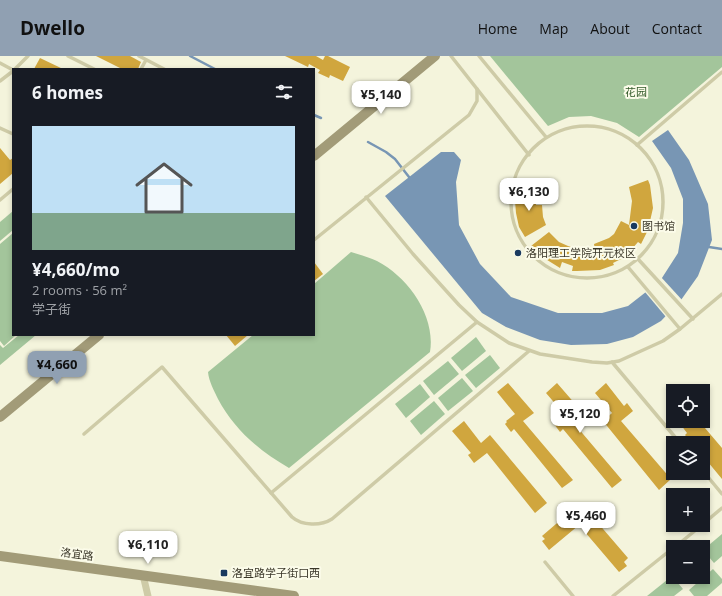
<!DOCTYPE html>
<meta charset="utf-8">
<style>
:root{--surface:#171b24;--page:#20242c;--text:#f1f3f6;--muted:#9ea1a6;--line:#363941;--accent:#90a0b2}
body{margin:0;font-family:"Open Sans","Noto Sans SC",sans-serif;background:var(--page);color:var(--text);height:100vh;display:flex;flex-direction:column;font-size:15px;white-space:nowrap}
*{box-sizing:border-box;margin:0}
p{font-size:13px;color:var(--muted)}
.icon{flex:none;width:22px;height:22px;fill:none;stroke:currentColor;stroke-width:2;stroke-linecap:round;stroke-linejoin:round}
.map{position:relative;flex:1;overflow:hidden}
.panel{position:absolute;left:12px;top:12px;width:303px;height:268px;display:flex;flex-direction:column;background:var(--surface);border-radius:0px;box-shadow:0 2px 6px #0003}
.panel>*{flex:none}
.controls{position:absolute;left:666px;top:328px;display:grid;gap:8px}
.controls a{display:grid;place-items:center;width:44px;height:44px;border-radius:0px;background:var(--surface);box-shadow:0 2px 6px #0003;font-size:20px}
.price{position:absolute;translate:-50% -34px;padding:0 9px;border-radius:8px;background:#fff;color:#222;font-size:13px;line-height:26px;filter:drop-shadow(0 1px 2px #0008)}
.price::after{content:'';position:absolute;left:50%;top:24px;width:12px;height:9px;margin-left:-6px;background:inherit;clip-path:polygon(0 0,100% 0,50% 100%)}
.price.current{background:var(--accent);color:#111}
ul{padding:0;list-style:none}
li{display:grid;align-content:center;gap:8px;height:212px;padding:0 20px}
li+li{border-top:1px solid var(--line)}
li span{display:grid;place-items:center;height:124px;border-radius:0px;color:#555}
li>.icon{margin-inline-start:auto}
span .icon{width:72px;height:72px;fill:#fffc;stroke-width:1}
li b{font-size:17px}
h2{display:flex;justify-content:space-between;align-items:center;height:48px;padding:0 20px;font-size:17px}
header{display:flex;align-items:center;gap:24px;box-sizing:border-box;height:56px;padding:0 20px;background:var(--accent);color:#111}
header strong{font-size:19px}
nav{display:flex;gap:22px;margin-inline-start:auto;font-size:14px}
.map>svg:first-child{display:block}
.green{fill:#a3c59b}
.water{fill:#7896b4}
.pier{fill:#f4f4dc}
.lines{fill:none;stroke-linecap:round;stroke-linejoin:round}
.stream{stroke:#7896b4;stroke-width:2.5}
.building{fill:#d0a63e}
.lane{stroke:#cecba7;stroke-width:3.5}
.street{stroke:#cecba7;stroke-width:7}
.secondary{stroke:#a29b78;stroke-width:10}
.poi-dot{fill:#1a3a5f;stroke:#fbfbe9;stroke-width:1.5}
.labels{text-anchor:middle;stroke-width:4;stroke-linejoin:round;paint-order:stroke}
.park-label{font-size:11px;fill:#325a29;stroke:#fbfbe9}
.poi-label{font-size:11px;fill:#3a3628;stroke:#fbfbe9;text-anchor:start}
.street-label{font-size:11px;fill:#3a3628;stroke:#fbfbe9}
</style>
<header>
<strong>Dwello</strong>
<nav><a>Home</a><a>Map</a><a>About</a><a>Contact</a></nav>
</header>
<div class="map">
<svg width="722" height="540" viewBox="0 0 722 540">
<rect width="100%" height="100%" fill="#f4f4dc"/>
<g class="green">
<path d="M 490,0 L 722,0 L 722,11 L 639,81 L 617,67 L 591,60 L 569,61 L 548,70 Z"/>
<path d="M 13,155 L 13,174 L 0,185 L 0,166 Z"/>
<path d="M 13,177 L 13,279 L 16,279 L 4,290 L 0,285 L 0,188 Z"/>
<path d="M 351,196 C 360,199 369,201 377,205 C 408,221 436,260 430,296 L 289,412 C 259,395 234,373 218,343 C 214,334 209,326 208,316 L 253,279 L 314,279 L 314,228 Z"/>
<path d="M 19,279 L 36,279 L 0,309 L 0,289 L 3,292 Z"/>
<path d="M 476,281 L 486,295 L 462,315 L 451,302 Z"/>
<path d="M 490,299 L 500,312 L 476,332 L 465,319 Z"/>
<path d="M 448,305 L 459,318 L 434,339 L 423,325 Z"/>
<path d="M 462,322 L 473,335 L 448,355 L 438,342 Z"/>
<path d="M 420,328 L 430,341 L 406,362 L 395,348 Z"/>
<path d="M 434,345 L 445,358 L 421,379 L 410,365 Z"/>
<path d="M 722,478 L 722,500 L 714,507 L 703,494 Z"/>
<path d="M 713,513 L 722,523 L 722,527 L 707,540 L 694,540 L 689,534 Z"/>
<path d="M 672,520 L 683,533 L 674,540 L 647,540 Z"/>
</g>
<path class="water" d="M 668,74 L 689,104 L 708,148 L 712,184 L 698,220 L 681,244 L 661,265 L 633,281 L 607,288 L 571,289 L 540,284 L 506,271 L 482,257 L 385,140 L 441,96 L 454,96 L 461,104 L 456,126 L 459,169 L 480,208 L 511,241 L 558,257 L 602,257 L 628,250 L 660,225 L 678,197 L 683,167 L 683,143 L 671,112 L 652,85 Z"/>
<path class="pier" d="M 661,221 L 683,245 L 666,261 L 645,236 Z"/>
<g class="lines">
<g class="stream">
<path d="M 190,0 L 215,13"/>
<path d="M 314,59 L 321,62"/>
<path d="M 368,86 L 386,96 L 395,103 L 409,121"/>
<path d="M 709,191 L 722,193"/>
</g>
</g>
<g class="building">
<path d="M 96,0 L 130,0 L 141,6 L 138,13 L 122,13 Z"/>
<path d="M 285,0 L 316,0 L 323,4 L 325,0 L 328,0 L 350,11 L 343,25 L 330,19 L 329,22 L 318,17 L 320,14 L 309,8 L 308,11 Z"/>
<path d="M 40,2 L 63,13 L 34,13 Z"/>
<path d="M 0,92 L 10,104 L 13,102 L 13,117 L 0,128 Z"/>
<path d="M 648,124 L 650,129 L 653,152 L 648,174 L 641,188 L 638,186 L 625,201 L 613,207 L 614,209 L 600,214 L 577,215 L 572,215 L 573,210 L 562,206 L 560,212 L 544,202 L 531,190 L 549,176 L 559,186 L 568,190 L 578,193 L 595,194 L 594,188 L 609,182 L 614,178 L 621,165 L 629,169 L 632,145 L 629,131 Z"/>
<path d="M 517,133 L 537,137 L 536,149 L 542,149 L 543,161 L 546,169 L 525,181 L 519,171 L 516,157 L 515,145 Z"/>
<path d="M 314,206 L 323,218 L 314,225 Z"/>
<path d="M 226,279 L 248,279 L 235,290 Z"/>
<path d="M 508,327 L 534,357 L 523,365 L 573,424 L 562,432 L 514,373 L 511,376 L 505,368 L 507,366 L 506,365 L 515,358 L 497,336 Z"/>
<path d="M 557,327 L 583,357 L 572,365 L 622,424 L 612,432 L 563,373 L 560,376 L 554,368 L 556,366 L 555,365 L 564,358 L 546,337 Z"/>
<path d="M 606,327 L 624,350 L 627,347 L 633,355 L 621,365 L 671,423 L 659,434 L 603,365 L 612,357 L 595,337 Z"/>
<path d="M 464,365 L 481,387 L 490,379 L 547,447 L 535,457 L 487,397 L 474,407 L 468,399 L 471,397 L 452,375 Z"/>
<path d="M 678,365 L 699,365 L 722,392 L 722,423 L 703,400 L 703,387 L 692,387 L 685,379 L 687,377 Z"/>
<path d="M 577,450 L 582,455 L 585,452 L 628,502 L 624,506 L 627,510 L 619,516 L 579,469 L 549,494 L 542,485 L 545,483 L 542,480 Z"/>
</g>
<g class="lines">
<g class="lane">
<path d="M 68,0 L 94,13"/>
<path d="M 139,0 L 164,13"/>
<path d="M 451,0 L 529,99"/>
<path d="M 479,0 L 546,81"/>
<path d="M 0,7 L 13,14"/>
<path d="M 15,13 L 28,0"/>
<path d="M 141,13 L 146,4"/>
<path d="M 0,25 L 13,15"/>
<circle cx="587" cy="146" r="76"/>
<path d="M 0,72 L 13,78"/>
<path d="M 637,89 L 722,16"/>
<path d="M 366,141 L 413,198 L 459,249 L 477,266 L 509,287 L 540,298 L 592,306 L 607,307 L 619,305 L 663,285 L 680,273 L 722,238"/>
<path d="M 0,144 L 13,133"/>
<path d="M 314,184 L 469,59 L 477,45 L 477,33"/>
<path d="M 638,203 L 693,263"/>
<path d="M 628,211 L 680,273"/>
<path d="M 612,306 L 680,387"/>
<path d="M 84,378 L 162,311 L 292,461 C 302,470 321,470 332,463 L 529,295"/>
<path d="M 703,415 L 722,438"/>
<path d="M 271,437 L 477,266"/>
<path d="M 703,468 L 722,452"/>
<path d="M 675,491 L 702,469"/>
<path d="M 545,506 L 573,540"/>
<path d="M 613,540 L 673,492"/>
</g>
<path class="street" d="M 143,519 L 148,540"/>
<g class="secondary">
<path d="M 314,100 L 435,0"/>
<path d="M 0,361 L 99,279"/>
<path d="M 0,500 L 294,540"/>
</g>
</g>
<g class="poi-dot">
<circle cx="634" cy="170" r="4"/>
<circle cx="518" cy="197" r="4"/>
<rect x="220" y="513" width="8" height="8" rx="2"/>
</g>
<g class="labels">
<g class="park-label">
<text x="636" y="40">花园</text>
</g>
<g class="poi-label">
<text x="642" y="174">图书馆</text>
<text x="526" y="201">洛阳理工学院开元校区</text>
<text x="232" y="521">洛宜路学子街口西</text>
</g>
<g class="street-label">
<text transform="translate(77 498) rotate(8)" y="4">洛宜路</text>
</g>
</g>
</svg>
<div class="controls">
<a><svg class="icon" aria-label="locate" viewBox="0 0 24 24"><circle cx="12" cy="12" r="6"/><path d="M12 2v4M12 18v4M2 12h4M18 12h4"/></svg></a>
<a><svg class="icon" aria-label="layers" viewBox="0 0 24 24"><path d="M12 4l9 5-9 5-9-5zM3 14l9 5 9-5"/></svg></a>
<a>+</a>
<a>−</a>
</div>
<b class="price" style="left:381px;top:59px">¥5,140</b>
<b class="price" style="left:529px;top:156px">¥6,130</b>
<b class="price current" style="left:57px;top:329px">¥4,660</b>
<b class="price" style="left:580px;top:378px">¥5,120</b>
<b class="price" style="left:586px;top:480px">¥5,460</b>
<b class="price" style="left:148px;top:509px">¥6,110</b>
<section class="panel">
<h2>6 homes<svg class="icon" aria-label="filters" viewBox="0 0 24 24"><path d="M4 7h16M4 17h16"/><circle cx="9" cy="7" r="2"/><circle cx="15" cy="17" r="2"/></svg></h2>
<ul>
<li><span style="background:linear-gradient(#bfe0f5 70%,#7fa58c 0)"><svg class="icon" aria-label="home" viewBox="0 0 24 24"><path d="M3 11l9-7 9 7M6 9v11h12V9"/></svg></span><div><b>¥4,660/mo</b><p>2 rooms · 56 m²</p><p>学子街</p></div></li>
</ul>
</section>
</div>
